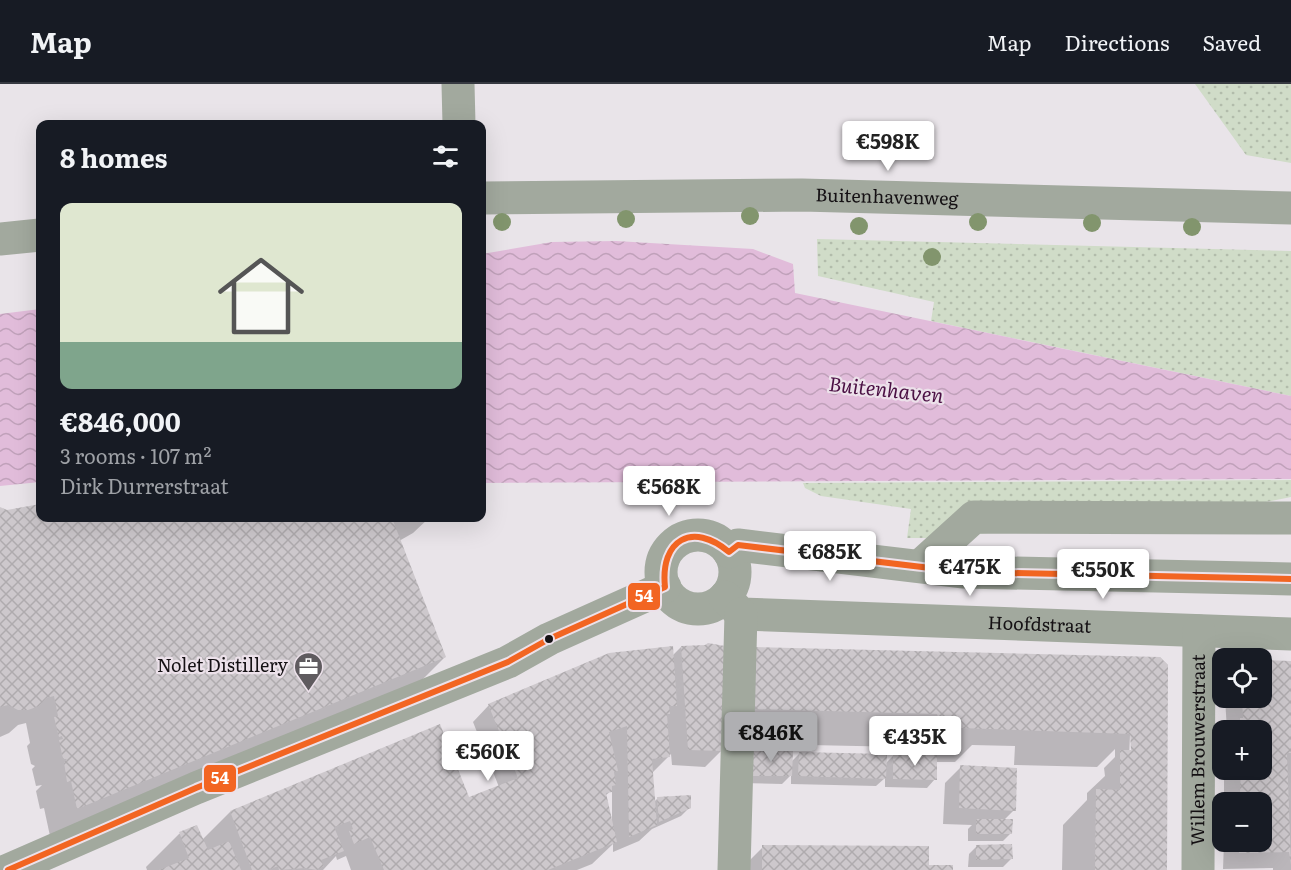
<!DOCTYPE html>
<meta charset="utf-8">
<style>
:root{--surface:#171b24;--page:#20242c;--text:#f1f3f6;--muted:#9ea1a6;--line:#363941;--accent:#afafb2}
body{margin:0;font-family:Literata,serif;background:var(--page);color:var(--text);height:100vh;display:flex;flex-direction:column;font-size:22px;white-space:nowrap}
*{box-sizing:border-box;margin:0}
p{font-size:20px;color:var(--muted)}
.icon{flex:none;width:33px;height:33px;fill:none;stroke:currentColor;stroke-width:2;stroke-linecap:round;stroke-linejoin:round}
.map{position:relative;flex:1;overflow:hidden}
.sheet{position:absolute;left:36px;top:36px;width:450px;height:402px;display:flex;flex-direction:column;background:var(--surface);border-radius:12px;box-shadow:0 6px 24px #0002}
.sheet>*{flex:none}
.tools{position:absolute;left:1212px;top:564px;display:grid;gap:12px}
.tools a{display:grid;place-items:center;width:60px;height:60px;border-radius:12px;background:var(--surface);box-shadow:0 6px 24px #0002;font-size:30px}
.price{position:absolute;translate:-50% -51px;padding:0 14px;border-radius:6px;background:#fff;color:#222;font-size:20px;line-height:39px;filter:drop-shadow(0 2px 3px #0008)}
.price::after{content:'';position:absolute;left:50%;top:36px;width:18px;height:14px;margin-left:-9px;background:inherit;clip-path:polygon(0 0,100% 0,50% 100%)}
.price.on{background:var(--accent);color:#111}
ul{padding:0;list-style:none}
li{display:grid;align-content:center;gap:12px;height:318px;padding:0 24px}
li span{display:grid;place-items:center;height:186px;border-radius:12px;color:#555}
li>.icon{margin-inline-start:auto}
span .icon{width:108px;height:108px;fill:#fffc;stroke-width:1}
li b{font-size:26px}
h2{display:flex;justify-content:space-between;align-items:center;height:72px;padding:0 24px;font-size:26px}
header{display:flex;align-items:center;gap:36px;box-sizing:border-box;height:84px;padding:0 30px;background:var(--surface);border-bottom:2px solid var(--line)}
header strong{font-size:28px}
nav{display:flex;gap:33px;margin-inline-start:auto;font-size:21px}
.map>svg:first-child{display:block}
.grass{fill:url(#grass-dots)}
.water{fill:url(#water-waves)}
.shadow{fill:#0003;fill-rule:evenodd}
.building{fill:url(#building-cross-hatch)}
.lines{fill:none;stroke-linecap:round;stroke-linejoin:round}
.minor{stroke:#a2a99e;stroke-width:33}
.bus-1-casing{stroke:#ece1ea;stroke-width:10}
.bus-1{stroke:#f26522;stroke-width:6}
.tree{fill:#82956d}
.bus-dot{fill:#151114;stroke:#ece1ea;stroke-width:2}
.labels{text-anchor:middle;stroke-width:4.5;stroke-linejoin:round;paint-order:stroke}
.street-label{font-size:18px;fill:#151114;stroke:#ece1ea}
.poi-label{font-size:18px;fill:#151114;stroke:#ece1ea;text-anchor:end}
.water-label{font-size:20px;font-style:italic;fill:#4b1044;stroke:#ece1ea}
.line-badge{stroke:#ece1ea;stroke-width:2}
.badge-label{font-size:16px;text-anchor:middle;font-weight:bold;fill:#fff}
</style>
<header>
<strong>Map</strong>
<nav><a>Map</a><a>Directions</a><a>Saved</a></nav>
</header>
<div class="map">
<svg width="1291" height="786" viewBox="0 0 1291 786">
<defs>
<pattern id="grass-dots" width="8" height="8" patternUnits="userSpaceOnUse" patternTransform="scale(1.5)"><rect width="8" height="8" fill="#d0dcc8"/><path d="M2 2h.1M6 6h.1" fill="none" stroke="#b2bcab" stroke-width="1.8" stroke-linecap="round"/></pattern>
<pattern id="water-waves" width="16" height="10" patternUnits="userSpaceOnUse" patternTransform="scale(1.5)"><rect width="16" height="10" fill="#e1bcda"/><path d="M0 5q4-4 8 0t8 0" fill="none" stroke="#c0a1ba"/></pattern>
<pattern id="building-cross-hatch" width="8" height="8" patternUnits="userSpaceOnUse" patternTransform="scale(1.5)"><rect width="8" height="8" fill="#cdc8cc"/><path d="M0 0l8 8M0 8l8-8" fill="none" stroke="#afabae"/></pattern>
</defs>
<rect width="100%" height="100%" fill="#e9e4e9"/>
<g class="grass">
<path d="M 1195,0 L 1291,0 L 1291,79 L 1246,71 Z"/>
<path d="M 817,155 L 1291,167 L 1291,312 L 931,237 L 934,218 L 818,192 Z"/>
<path d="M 1291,396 L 1291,413 L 1230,425 L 938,454 L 907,454 L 911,425 L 821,412 L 805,404 L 803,399 Z"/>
</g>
<g class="water">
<path d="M 616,157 L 753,165 L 793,180 L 795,209 L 1291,312 L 1291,395 L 482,399 L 482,170 L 552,158 Z"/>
<path d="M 40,225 L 40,398 L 0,402 L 0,230 Z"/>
</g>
<g class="shadow">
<path d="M 40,421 L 40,434 L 429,434 L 413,449 L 399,457 L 445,573 L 422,596 L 50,752 L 44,724 L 40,725 L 36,707 L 42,701 L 36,702 L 32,685 L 35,682 L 31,680 L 27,662 L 30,659 L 26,639 L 18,641 L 9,649 L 0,653 L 0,425 L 7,428 Z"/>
<path d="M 681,563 L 1159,575 L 1165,786 L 1062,786 L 1063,741 L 1087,716 L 1087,709 L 1105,692 L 1104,684 L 1115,673 L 1115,665 L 1097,683 L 1014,681 L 1015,662 L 972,661 L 955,678 L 936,678 L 935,695 L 927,704 L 885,703 L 885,694 L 876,702 L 791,700 L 791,691 L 782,700 L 741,699 L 741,676 L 791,678 L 800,669 L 885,680 L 893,672 L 928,673 L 928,667 L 904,666 L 904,663 L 722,659 L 722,666 L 705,683 L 672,681 L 671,670 L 652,689 L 654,718 L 658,714 L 689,724 L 681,732 L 652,745 L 639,757 L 613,768 L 613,760 L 592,780 L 577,786 L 351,786 L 346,772 L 337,776 L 336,772 L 323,786 L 147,786 L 146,783 L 179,750 L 197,743 L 202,756 L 230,728 L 314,694 L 469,715 L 499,703 L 473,638 L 489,621 L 672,572 ZM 1133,648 L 1132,674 L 1129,674 L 1130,651 ZM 612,706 L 612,737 L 611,737 L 605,712 Z"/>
<path d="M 1262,577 L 1291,579 L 1291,786 L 1273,786 L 1273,784 L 1223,785 L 1224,758 L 1262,758 L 1262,718 L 1224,718 L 1224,686 L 1262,686 L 1262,646 L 1227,646 L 1225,614 L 1262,614 Z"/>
<path d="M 961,683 L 1014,726 L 1004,736 L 1011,749 L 1003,757 L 968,757 L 968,745 L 972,741 L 943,740 L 945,699 Z"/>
<path d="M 977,762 L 1011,775 L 1003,783 L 968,783 L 969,770 Z"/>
<path d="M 763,763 L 928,783 L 951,786 L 740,786 Z"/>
</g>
<g class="building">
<path d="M 40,420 L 40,434 L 425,434 L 412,437 L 392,434 L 446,573 L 77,725 L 71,697 L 67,698 L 64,678 L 67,675 L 63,675 L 59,656 L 63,655 L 62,652 L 59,653 L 54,633 L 58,632 L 54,612 L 46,614 L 39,622 L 28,626 L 18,626 L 8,621 L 0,623 L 0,423 L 7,426 Z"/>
<path d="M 708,559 L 725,562 L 723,667 L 688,666 L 681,562 L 705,561 Z"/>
<path d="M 673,562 L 677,622 L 669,622 L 670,630 L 667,630 L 670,673 L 652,675 L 657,741 L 629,753 L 627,642 L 609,648 L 618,687 L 614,688 L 616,701 L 612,702 L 612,708 L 606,709 L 617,758 L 548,786 L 384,786 L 370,753 L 354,760 L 349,747 L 353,745 L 350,737 L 334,743 L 344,767 L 321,776 L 324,782 L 317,786 L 305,784 L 279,786 L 278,782 L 268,786 L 252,786 L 230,727 L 440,640 L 469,713 L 518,694 L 488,620 L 609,569 Z"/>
<path d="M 749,563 L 1160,573 L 1168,581 L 1167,786 L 1095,786 L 1096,705 L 1120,706 L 1120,666 L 1131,666 L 1130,650 L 961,644 L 961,634 L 938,633 L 937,630 L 748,625 Z"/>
<path d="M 1262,576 L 1291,577 L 1291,669 L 1287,669 L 1291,781 L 1289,768 L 1239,769 L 1239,758 L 1262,758 L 1262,718 L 1240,718 L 1240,709 L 1241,686 L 1262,686 L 1262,646 L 1240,646 L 1240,634 L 1243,634 L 1242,614 L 1262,614 Z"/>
<path d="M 749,666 L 793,667 L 792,692 L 749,692 Z"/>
<path d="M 799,668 L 887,670 L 886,695 L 798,692 Z"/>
<path d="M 893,670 L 937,671 L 937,696 L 893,695 Z"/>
<path d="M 960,681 L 1017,684 L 1016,727 L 959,724 Z"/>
<path d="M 691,711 L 691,724 L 659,738 L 657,713 Z"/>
<path d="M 976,735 L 1013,735 L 1012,750 L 976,750 Z"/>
<path d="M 197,741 L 208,766 L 229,757 L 241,786 L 159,786 L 189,774 L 179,748 Z"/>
<path d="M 1012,760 L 1013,775 L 976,776 L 976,761 Z"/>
<path d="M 762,761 L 929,762 L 929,781 L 953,781 L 953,786 L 762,786 Z"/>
</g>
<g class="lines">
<g class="minor">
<path d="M 458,0 L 459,40"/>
<path id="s1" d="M 482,114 L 802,111 L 1291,124"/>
<path d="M 0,155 L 40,151"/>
<circle cx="698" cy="488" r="37"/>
<path d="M 729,468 L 738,461 L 964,488 L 1291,495"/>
<path d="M 920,482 L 974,433 L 1291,434"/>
<path id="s2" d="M 725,513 L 741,530 L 1291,550"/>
<path d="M 8,786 L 196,704 L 508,578 L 549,555 L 665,503"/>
<path d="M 734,786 L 741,530"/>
<path id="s3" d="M 1198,786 L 1199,547"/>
</g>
<defs>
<path id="bus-1" d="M 8,786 L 196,704 L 508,578 L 549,555 L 665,503 C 660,456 692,437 729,468 L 738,461 L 964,488 L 1291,495"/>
</defs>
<use href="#bus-1" class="bus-1-casing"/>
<use href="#bus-1" class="bus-1"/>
</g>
<g class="tree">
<circle cx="750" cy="132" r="9"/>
<circle cx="626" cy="135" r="9"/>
<circle cx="502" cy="138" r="9"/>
<circle cx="978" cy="138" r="9"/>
<circle cx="1092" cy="139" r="9"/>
<circle cx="859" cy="142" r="9"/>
<circle cx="1192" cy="143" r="9"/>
<circle cx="932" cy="173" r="9"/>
</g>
<defs>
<symbol id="office-pin" viewBox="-11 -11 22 30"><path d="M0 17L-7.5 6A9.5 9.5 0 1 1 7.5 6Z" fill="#5f5b5f" stroke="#ece1ea"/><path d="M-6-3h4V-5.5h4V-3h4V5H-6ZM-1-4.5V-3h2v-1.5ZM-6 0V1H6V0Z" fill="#fff"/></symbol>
</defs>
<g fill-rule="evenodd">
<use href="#office-pin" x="292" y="566" width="33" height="45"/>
</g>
<circle class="bus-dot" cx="549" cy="555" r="5"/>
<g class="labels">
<g class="street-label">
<text dy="6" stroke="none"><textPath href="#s1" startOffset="405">Buitenhavenweg</textPath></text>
<text dy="6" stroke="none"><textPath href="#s2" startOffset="322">Hoofdstraat</textPath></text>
<text dy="6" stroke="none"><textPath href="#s3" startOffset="120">Willem Brouwerstraat</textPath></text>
</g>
<g class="poi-label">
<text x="288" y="588">Nolet Distillery</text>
</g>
<g class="water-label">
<text transform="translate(886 306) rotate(6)" y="7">Buitenhaven</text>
</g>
</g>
<g class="line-badge">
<rect x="627" y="498" width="34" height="29" rx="6" fill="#f26522"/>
<rect x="203" y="680" width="34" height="29" rx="6" fill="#f26522"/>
</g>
<g class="badge-label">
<text x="644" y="518">54</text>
<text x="220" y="700">54</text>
</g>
</svg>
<div class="tools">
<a><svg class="icon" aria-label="locate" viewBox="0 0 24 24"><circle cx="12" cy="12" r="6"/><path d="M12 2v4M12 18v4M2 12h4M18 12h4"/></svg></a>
<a>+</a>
<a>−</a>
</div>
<b class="price" style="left:888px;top:88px">€598K</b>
<b class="price" style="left:669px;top:433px">€568K</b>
<b class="price" style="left:830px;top:498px">€685K</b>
<b class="price" style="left:970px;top:513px">€475K</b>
<b class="price" style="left:1103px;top:516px">€550K</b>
<b class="price on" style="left:771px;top:679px">€846K</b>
<b class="price" style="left:915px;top:683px">€435K</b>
<b class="price" style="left:488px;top:698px">€560K</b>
<section class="sheet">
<h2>8 homes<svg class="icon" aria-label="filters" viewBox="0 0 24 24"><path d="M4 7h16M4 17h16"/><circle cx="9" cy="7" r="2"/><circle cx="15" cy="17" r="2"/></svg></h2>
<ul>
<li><span style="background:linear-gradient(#dfe7d0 75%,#7fa58c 0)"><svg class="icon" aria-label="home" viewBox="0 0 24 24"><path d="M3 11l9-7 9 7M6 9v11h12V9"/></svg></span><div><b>€846,000</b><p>3 rooms · 107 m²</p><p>Dirk Durrerstraat</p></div></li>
</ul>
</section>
</div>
